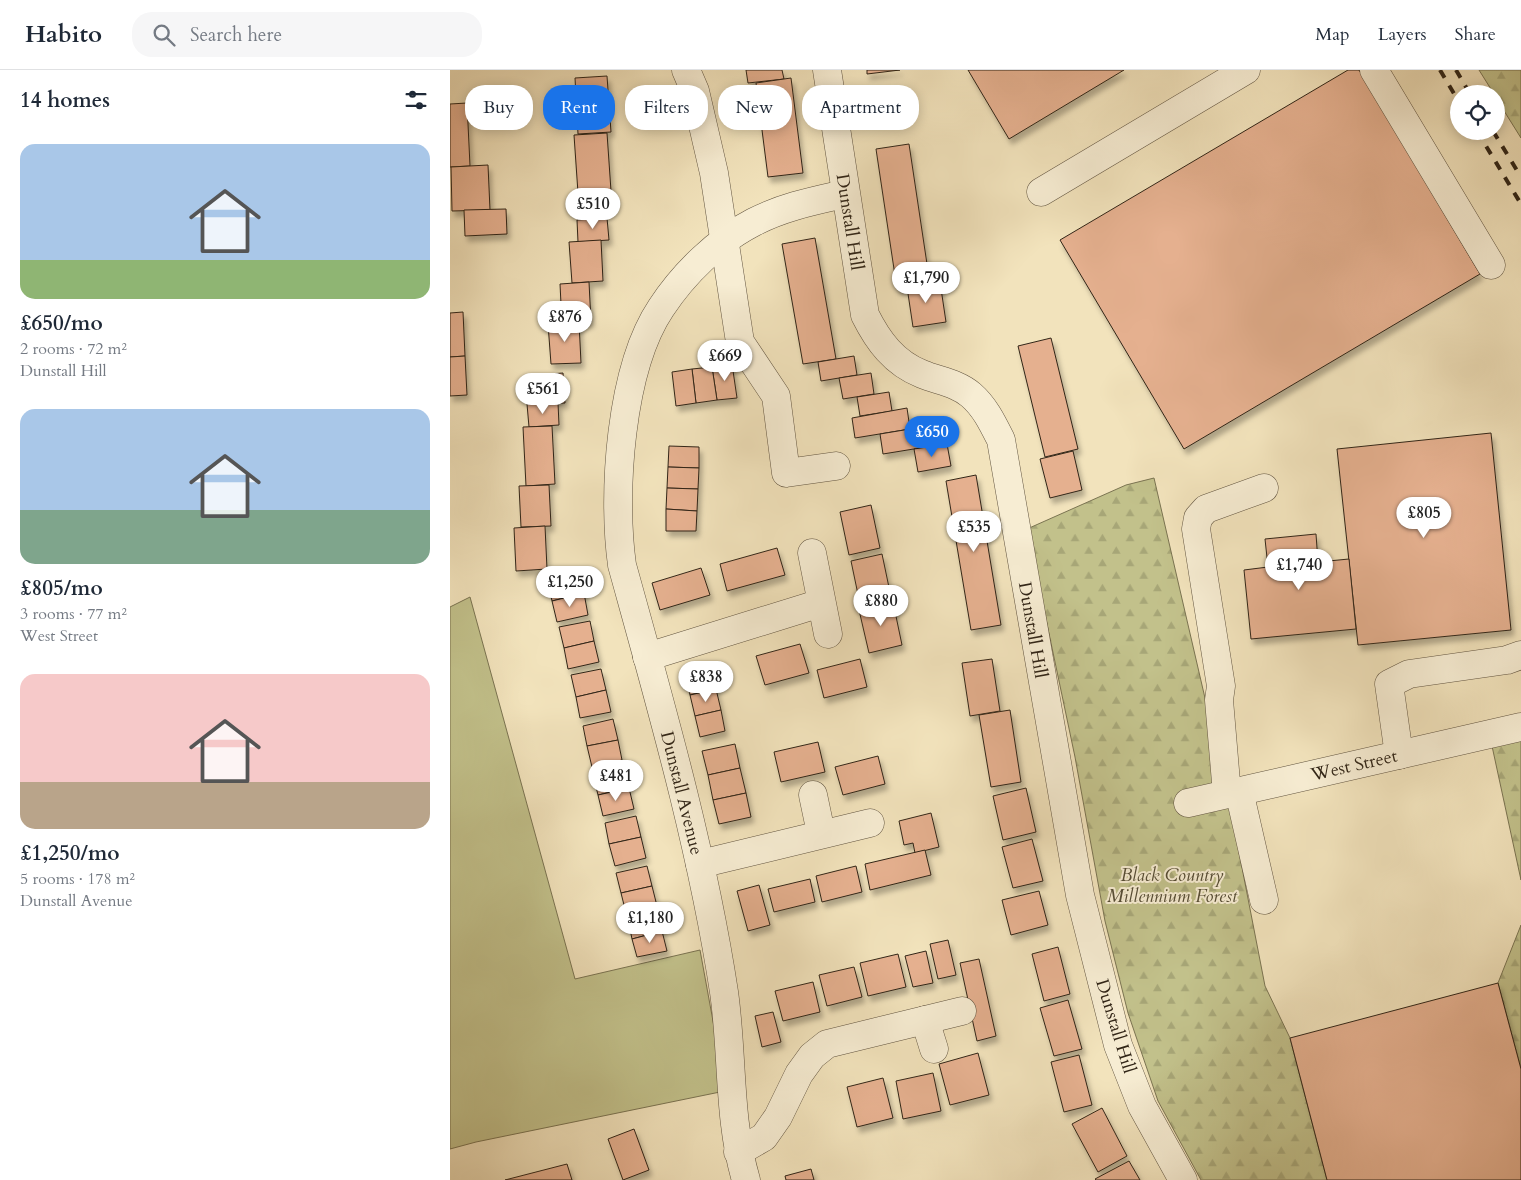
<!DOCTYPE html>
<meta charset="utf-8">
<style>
:root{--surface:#fff;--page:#f6f6f7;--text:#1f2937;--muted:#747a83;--line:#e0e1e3;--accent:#1a73e8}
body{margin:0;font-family:Cardo,serif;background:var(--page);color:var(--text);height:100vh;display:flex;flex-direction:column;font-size:19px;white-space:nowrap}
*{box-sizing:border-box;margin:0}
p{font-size:16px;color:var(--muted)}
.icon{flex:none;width:28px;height:28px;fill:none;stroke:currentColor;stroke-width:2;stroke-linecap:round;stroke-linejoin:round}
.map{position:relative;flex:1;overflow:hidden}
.sheet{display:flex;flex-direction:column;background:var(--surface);width:450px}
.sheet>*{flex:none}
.banner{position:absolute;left:15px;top:15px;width:475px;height:45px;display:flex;gap:10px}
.fabs{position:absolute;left:1000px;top:15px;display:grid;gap:10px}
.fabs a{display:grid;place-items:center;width:55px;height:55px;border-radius:50%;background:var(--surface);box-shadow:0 2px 12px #0003;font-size:25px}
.price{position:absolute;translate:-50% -42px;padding:0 11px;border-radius:18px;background:#fff;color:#222;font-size:16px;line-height:32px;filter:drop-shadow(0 1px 2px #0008)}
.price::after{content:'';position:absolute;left:50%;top:30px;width:15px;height:11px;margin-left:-8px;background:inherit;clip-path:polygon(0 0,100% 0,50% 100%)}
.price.active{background:var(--accent);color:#fff}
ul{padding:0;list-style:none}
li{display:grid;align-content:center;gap:10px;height:265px;padding:0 20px}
li span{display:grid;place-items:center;height:155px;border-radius:15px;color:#555}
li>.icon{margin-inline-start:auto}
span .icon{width:90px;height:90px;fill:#fffc;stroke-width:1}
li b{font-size:21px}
h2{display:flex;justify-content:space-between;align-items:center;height:60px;padding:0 20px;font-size:21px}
.tag{padding:0 18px;border-radius:20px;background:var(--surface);box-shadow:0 2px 12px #0003;font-size:18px;line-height:45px}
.tag.active{background:var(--accent);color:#fff}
header{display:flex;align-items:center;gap:30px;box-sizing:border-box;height:70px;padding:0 25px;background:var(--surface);border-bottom:1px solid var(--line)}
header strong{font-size:24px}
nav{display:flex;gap:28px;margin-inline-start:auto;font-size:18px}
.search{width:350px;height:45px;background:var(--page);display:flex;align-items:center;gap:12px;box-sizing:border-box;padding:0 18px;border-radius:20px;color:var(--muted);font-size:19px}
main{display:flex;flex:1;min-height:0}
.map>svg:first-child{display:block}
.forest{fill:url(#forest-firs);stroke:#7a7351}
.park{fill:#c2c18b;stroke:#7a7351}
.building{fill:#e5b08f;stroke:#312517;filter:url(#shadow)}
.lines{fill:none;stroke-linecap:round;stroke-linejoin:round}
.minor-casing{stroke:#615440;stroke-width:29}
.minor{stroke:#f7edd3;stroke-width:28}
.rail{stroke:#312517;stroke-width:4;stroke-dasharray:9 9;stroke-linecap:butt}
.labels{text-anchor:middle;stroke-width:4;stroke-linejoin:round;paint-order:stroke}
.street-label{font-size:18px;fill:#312517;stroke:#f7edd3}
.park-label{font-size:18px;font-style:italic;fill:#554c34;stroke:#f7edd3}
</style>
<header>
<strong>Habito</strong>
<div class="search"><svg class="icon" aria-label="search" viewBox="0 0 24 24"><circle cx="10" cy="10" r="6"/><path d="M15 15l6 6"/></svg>Search here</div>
<nav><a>Map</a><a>Layers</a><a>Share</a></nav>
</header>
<main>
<section class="sheet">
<h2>14 homes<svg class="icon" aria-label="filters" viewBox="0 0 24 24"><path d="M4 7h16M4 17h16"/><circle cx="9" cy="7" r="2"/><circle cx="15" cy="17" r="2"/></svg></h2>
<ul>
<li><span style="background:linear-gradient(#a9c7e8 75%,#8fb573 0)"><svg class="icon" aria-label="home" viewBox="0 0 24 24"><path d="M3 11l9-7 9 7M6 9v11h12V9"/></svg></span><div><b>£650/mo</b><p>2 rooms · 72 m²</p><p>Dunstall Hill</p></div></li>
<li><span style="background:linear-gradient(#a9c7e8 65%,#7fa58c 0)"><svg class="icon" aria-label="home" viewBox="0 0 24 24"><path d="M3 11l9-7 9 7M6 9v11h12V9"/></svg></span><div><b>£805/mo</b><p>3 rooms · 77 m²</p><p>West Street</p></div></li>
<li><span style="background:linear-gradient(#f6c9c9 70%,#b9a48a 0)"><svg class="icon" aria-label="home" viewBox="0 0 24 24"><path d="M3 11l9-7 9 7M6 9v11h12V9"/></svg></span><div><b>£1,250/mo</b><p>5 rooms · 178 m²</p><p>Dunstall Avenue</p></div></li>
</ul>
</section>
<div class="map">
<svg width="1071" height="1110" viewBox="0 0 1071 1110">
<defs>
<pattern id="forest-firs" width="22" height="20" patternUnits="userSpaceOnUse" patternTransform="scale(1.25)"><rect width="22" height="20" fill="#c2c18b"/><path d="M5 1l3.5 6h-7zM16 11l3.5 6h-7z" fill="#a7a677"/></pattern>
<filter id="shadow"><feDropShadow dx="3" dy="5.5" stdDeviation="2.5" flood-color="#0004"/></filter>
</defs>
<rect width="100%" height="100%" fill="#f2e3bc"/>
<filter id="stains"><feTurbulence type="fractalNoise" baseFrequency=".004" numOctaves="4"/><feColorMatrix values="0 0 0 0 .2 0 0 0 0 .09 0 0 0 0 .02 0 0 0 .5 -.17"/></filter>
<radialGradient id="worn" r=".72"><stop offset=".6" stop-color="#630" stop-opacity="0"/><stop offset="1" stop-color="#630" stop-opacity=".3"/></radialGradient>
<g class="forest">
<path d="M 1029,0 L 1071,0 L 1071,68 L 1046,28 L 1046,24 L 1044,24 Z"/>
<path d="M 704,408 L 780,736 L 815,916 L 840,968 L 877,1110 L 751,1110 L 708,1031 L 678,943 L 655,851 L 625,687 L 577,459 L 676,415 Z"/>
<path d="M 1071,669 L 1071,810 L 1042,676 Z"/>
<path d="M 1071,855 L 1071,999 L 1048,913 Z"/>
</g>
<path class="park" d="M 20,527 L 125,909 L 250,880 L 267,973 L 270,1022 L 26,1072 L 0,1079 L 0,537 Z"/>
<g class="building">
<path d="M 296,0 L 332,0 L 334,9 L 298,13 Z"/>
<path d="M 417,0 L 450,0 L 417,4 Z"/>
<path d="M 518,0 L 674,0 L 559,69 Z"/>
<path d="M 898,0 L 909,0 L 1030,204 L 734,379 L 610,170 Z"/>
<path d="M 157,6 L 161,62 L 128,64 L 125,8 Z"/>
<path d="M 341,8 L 353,103 L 318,107 L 306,13 Z"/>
<path d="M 17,33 L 20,96 L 0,97 L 0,34 Z"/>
<path d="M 157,63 L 161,121 L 128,123 L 124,65 Z"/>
<path d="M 459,74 L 480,214 L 447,219 L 426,79 Z"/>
<path d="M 38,95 L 40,140 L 2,141 L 1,97 Z"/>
<path d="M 56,139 L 57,164 L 15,166 L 14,140 Z"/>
<path d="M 157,148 L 159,170 L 128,172 L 127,150 Z"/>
<path d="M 365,168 L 386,289 L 353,294 L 332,174 Z"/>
<path d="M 151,170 L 153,211 L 122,213 L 119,172 Z"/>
<path d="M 139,212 L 141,252 L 112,254 L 110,214 Z"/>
<path d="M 490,212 L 496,252 L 463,257 L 457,217 Z"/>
<path d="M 13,242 L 15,286 L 0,287 L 0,243 Z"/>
<path d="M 129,252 L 131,293 L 101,294 L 98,254 Z"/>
<path d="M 601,268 L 628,379 L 595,387 L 568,276 Z"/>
<path d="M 15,286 L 17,325 L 0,326 L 0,287 Z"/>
<path d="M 404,286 L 407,305 L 371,311 L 368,292 Z"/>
<path d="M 282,294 L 287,328 L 267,330 L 262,297 Z"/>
<path d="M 262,297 L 267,330 L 246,333 L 242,299 Z"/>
<path d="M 242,299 L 246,333 L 226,336 L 222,302 Z"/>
<path d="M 113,303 L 115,333 L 87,334 L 85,305 Z"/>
<path d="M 421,303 L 424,324 L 393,329 L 389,308 Z"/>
<path d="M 439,322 L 442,341 L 410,346 L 407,327 Z"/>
<path d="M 108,333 L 109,355 L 79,357 L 77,334 Z"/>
<path d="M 457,338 L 460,359 L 405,368 L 402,348 Z"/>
<path d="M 102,356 L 105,414 L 76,416 L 73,357 Z"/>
<path d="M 478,356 L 482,376 L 433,384 L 430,364 Z"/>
<path d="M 1041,363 L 1061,560 L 908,575 L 887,379 Z"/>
<path d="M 497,374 L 501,396 L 468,402 L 464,379 Z"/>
<path d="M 219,376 L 249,377 L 249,398 L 218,397 Z"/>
<path d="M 623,381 L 632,420 L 600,428 L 590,389 Z"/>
<path d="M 218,397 L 249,398 L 248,419 L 217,418 Z"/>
<path d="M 526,405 L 551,555 L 521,560 L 496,411 Z"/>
<path d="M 99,415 L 101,456 L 71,457 L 69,416 Z"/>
<path d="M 217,418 L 248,419 L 247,441 L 216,439 Z"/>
<path d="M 421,435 L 430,478 L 399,485 L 390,442 Z"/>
<path d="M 216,439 L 247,441 L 246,461 L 216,461 Z"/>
<path d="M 95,456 L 97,499 L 66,501 L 64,458 Z"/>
<path d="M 866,464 L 868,492 L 899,489 L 906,559 L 801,569 L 794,500 L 818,497 L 815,469 Z"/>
<path d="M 327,478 L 335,505 L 277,521 L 270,494 Z"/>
<path d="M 432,484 L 441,527 L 410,534 L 401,491 Z"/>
<path d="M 251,498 L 260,525 L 210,540 L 202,513 Z"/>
<path d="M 129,501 L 134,523 L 102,531 L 97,508 Z"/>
<path d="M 134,523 L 138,545 L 107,552 L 102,531 Z"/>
<path d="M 443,532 L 452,575 L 419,583 L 409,540 Z"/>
<path d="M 140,551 L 144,571 L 114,578 L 109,557 Z"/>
<path d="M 144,571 L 149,592 L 118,599 L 114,578 Z"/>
<path d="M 350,574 L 359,603 L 315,615 L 306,586 Z"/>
<path d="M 410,589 L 417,617 L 374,628 L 367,600 Z"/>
<path d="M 542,589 L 550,641 L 520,646 L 512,593 Z"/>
<path d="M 261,598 L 266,619 L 240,625 L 235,603 Z"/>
<path d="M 151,599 L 156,620 L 126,627 L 121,605 Z"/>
<path d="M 266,619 L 271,640 L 245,646 L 240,625 Z"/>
<path d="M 156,620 L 161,642 L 130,648 L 126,627 Z"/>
<path d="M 271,640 L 275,661 L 250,667 L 245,646 Z"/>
<path d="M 560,640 L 571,712 L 541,717 L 529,645 Z"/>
<path d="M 163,649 L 168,670 L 137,676 L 133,656 Z"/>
<path d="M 168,670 L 172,690 L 142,697 L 137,676 Z"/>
<path d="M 368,672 L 375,702 L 331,712 L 324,682 Z"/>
<path d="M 285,674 L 290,698 L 258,705 L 252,681 Z"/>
<path d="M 428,686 L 435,714 L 393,725 L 385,697 Z"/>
<path d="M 175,697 L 179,718 L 148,725 L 143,704 Z"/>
<path d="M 290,698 L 296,723 L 263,730 L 258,705 Z"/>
<path d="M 179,718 L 184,739 L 153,746 L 148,725 Z"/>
<path d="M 576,718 L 586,762 L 553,770 L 543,726 Z"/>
<path d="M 296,723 L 301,747 L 269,754 L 263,730 Z"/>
<path d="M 481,743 L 489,777 L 465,783 L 463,773 L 454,775 L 449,751 Z"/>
<path d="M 186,746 L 191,767 L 159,774 L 155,753 Z"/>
<path d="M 191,767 L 196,788 L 165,796 L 159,774 Z"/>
<path d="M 582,769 L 593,811 L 563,818 L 552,777 Z"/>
<path d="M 475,780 L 481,805 L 420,820 L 415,794 Z"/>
<path d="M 197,796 L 202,816 L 171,823 L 166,803 Z"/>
<path d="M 406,796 L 412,822 L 372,832 L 366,806 Z"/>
<path d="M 360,809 L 365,832 L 324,842 L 318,819 Z"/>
<path d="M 309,815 L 320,855 L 298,861 L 287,821 Z"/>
<path d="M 202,816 L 207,836 L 176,843 L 171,823 Z"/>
<path d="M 589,821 L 598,855 L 561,865 L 552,830 Z"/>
<path d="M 208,842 L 212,861 L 182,869 L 178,849 Z"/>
<path d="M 212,861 L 217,881 L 187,887 L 182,869 Z"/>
<path d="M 498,870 L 506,905 L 488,909 L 480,874 Z"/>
<path d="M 608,877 L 620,924 L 594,931 L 582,884 Z"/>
<path d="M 476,881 L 483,913 L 463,917 L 455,886 Z"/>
<path d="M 448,884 L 456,917 L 418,926 L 410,893 Z"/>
<path d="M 529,889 L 546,966 L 527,971 L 510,893 Z"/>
<path d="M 404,897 L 412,927 L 377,936 L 369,905 Z"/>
<path d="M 363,912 L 370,942 L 333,951 L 325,921 Z"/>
<path d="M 1048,913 L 1071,999 L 1071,1110 L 877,1110 L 840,968 Z"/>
<path d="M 618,930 L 632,979 L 604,986 L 590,938 Z"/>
<path d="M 323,942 L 331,972 L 312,977 L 305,946 Z"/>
<path d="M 528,983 L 539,1025 L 500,1035 L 489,994 Z"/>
<path d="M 629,985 L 642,1035 L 614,1042 L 601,992 Z"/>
<path d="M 483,1003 L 491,1041 L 453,1049 L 446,1011 Z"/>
<path d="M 433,1008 L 443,1048 L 407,1057 L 397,1017 Z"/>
<path d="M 652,1038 L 677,1086 L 648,1102 L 622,1054 Z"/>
<path d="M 184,1059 L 199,1100 L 173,1110 L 158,1069 Z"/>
<path d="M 679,1091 L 690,1110 L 646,1110 L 645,1109 Z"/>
<path d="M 117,1094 L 122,1110 L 55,1110 Z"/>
<path d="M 361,1099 L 364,1110 L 336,1110 L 335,1106 Z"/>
</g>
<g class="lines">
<defs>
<g id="minor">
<path d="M 236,0 L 245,21 L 264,103 L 290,272 L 326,326 L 336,403 L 386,396"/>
<path d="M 377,0 L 415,245 C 428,271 444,293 472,304 C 489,311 507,313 521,325 C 535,337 543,354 551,370 L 630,825 L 668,975 L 692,1036 L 733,1110"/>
<path d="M 924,0 L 1041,195"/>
<path d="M 591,122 L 796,0"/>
<path d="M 362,483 L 378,564"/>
<path d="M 197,587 L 371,533"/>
<path d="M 949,685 L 939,614 L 959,604 L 1057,590 L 1071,585"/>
<path d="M 789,721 L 814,830"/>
<path d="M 777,724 L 769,630 L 771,616 L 746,459 L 748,448 L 756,439 L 814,418"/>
<path d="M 363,725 L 371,763"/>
<path d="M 738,733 L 1071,657"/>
<path d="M 250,794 L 420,753"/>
<path d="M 475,950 L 484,979"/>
<path d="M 288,1082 L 314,1067 L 328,1047 L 349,1004 L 362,986 L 377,974 L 512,941"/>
<path d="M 296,1110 C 278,1049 283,985 274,922 C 252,778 211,636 172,495 C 162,424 170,299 211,238 C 234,203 267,171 304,152 C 333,137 363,131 394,124"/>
</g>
</defs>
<use href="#minor" class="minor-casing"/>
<use href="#minor" class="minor"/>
<g class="rail">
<path d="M 990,0 L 1009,32"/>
<path d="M 1006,0 L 1020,24"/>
<path d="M 1027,61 L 1071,134"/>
<path d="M 1043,61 L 1071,107"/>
</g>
</g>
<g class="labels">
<g class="street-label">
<text transform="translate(400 152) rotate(81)" y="6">Dunstall Hill</text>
<text transform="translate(583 560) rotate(80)" y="6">Dunstall Hill</text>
<text transform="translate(904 695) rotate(-13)" y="6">West Street</text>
<text transform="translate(232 723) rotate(76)" y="6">Dunstall Avenue</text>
<text transform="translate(666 956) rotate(73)" y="6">Dunstall Hill</text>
</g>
<g class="park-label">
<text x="722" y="811">Black Country<tspan x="722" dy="21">Millennium Forest</tspan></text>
</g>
</g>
<rect width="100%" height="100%" filter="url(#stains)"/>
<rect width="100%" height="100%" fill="url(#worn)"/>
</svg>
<div class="fabs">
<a><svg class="icon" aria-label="locate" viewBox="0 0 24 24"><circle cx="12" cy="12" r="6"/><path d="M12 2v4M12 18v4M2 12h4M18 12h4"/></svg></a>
</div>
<b class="price" style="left:143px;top:160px">£510</b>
<b class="price" style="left:476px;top:234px">£1,790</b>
<b class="price" style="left:115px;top:273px">£876</b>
<b class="price" style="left:275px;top:312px">£669</b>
<b class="price" style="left:93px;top:345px">£561</b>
<b class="price active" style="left:482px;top:388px">£650</b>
<b class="price" style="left:974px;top:469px">£805</b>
<b class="price" style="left:524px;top:483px">£535</b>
<b class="price" style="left:849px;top:521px">£1,740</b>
<b class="price" style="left:120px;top:538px">£1,250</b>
<b class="price" style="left:431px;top:557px">£880</b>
<b class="price" style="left:256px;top:633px">£838</b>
<b class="price" style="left:166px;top:732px">£481</b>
<b class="price" style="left:200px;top:874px">£1,180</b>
<div class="banner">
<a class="tag">Buy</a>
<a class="tag active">Rent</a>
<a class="tag">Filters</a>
<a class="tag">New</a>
<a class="tag">Apartment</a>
</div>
</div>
</main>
